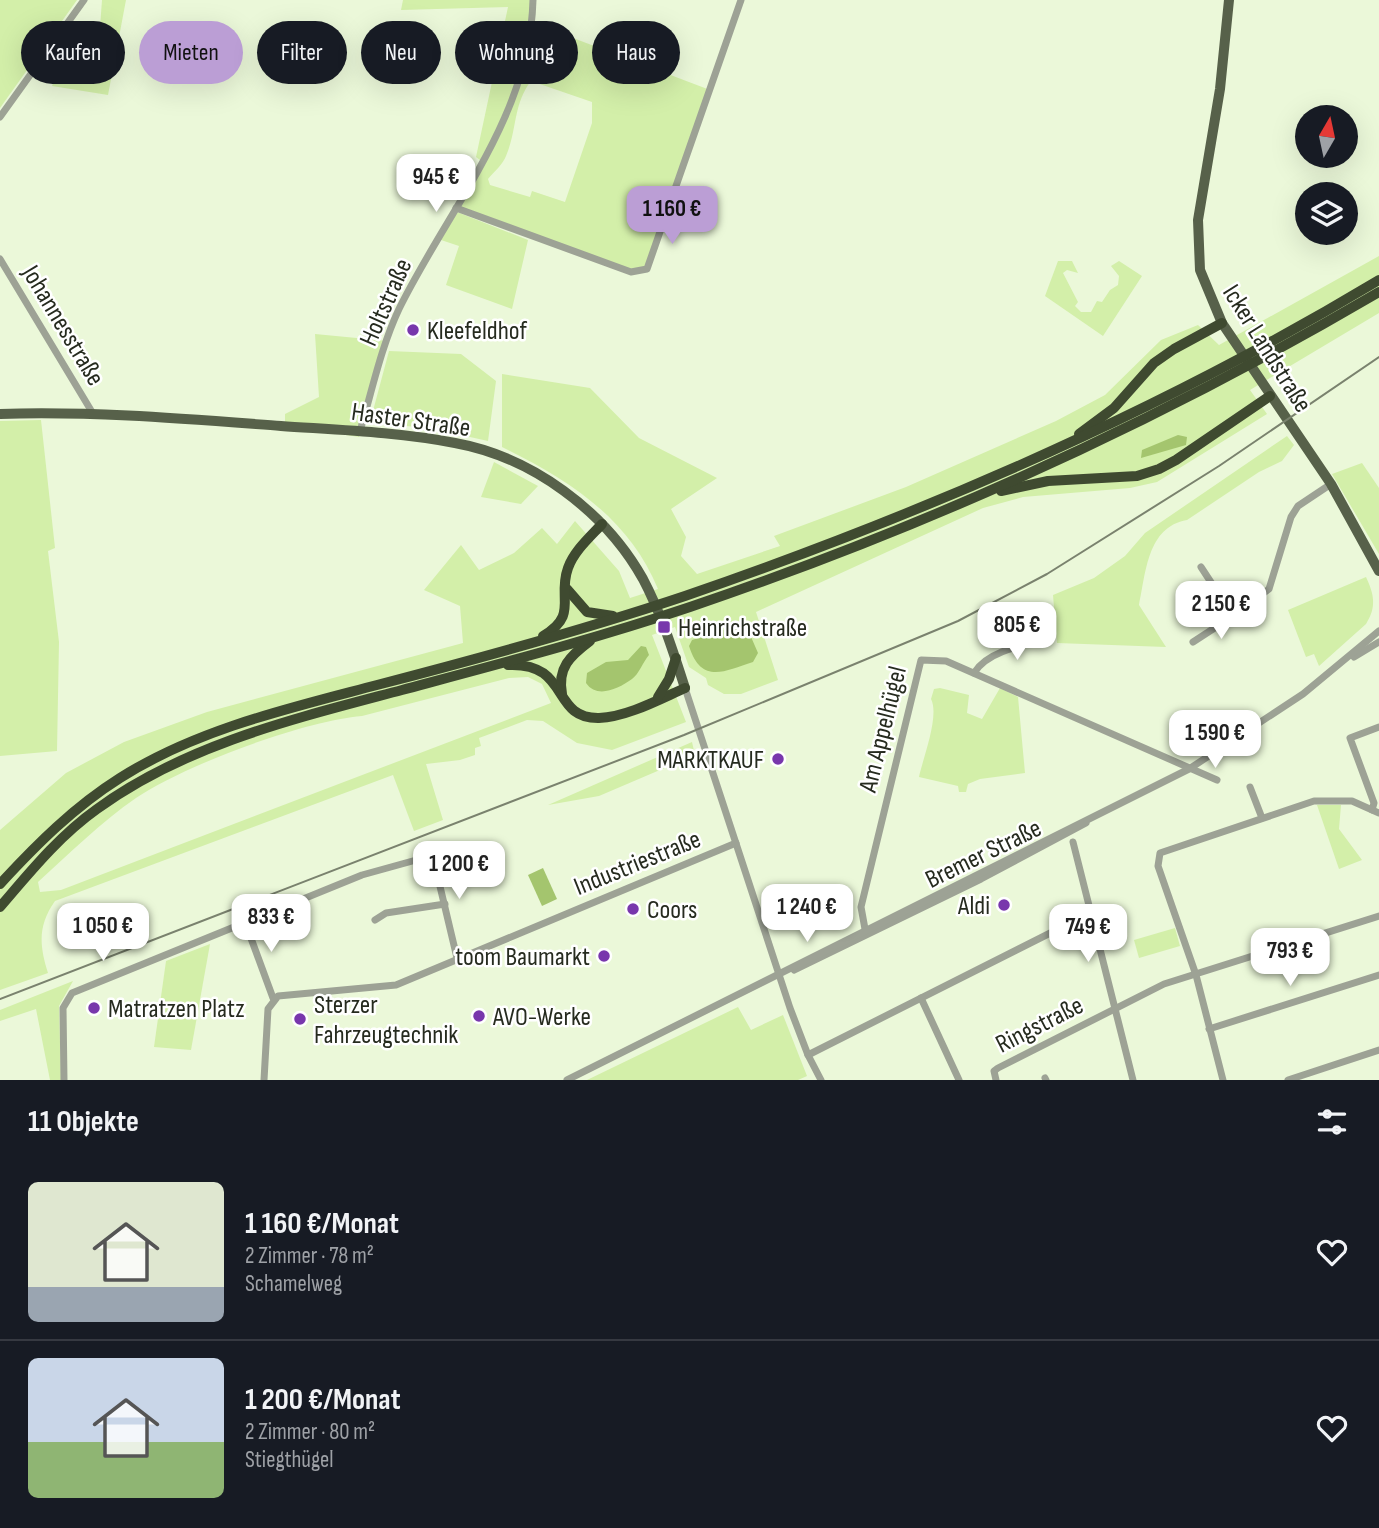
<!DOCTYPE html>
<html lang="de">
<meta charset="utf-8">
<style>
:root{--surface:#171b24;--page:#242831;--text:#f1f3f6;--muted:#9ea1a6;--line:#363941;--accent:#bb9ed5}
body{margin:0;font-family:"Sofia Sans Condensed",sans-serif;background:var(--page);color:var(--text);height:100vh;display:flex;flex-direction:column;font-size:26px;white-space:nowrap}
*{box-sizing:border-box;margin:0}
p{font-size:23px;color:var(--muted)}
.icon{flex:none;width:38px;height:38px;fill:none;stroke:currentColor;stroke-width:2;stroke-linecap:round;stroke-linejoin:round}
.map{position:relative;height:1080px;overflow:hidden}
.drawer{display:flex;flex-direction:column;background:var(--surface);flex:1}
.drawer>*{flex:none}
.top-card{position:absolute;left:21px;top:21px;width:700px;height:63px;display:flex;gap:14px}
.needle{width:46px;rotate:9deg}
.tools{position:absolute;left:1295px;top:105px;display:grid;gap:14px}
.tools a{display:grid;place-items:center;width:63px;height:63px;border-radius:50%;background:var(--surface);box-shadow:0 7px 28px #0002;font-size:35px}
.price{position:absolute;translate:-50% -60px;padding:0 16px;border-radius:14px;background:#fff;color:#222;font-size:23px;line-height:46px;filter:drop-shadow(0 2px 4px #0008)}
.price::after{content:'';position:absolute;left:50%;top:42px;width:21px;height:16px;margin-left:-10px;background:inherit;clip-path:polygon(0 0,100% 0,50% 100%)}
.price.active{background:var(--accent);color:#111}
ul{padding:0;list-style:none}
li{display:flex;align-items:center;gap:21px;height:175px;padding:0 28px}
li+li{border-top:2px solid var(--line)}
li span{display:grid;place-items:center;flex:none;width:196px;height:140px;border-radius:10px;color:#555}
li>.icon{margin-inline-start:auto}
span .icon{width:84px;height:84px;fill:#fffc;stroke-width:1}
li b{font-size:30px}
h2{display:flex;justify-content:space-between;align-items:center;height:84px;padding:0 28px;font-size:30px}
.pill{padding:0 24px;border-radius:32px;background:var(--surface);box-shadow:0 7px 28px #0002;font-size:24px;line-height:63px}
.pill.active{background:var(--accent);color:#111}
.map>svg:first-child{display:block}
.green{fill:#d3efa9;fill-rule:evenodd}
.water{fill:#a4c56e}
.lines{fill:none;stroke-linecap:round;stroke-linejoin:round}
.minor{stroke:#9da295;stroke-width:7}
.major{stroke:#57614a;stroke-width:10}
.highway{stroke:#3f4a30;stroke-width:10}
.rail{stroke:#7a826e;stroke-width:2}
.poi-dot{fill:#7837ac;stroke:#fff;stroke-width:2.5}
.labels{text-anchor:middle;stroke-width:5;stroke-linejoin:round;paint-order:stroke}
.street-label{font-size:26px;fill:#262b1f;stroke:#fff}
.poi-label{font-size:26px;fill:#262b1f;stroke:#fff;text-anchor:start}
</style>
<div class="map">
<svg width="1379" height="1080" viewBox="0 0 1379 1080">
<rect width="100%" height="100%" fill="#ebf8d9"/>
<g class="green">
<path d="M 0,0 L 77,0 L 0,108 Z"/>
<path d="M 102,0 L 126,0 L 108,95 L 52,86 L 61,65 L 97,69 Z"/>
<path d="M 403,0 L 533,0 L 531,22 L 710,90 L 647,269 L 631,272 L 456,208 L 484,163 L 476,157 L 508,7 L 401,10 ZM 531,81 L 592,102 L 592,123 L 565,202 L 532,191 L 530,197 L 490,185 L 488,179 C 494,172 503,164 506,156 C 517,131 513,104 531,81 Z"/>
<path d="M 457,212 L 528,240 L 512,309 L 446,285 L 459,246 L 441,240 Z"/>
<path d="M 1379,256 L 1379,313 L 1250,390 L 1267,414 L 1157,482 L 1130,488 L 1023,497 L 983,508 L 756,612 L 778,680 L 741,694 L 724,694 L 708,685 L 706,678 L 689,667 L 675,627 L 652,635 L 686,722 L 612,750 L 577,743 L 543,721 L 527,720 L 479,738 L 481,746 L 475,748 L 475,755 L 460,760 L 426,764 L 443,820 L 414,831 L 393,775 L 55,901 C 38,925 39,945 48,973 L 0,990 L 0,830 L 66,773 L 124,742 L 207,712 L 463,643 L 460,606 L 424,590 L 461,545 L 479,570 L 514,553 L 542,528 L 557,544 L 575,521 L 619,571 L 630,598 L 658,589 C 629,518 568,479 502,447 L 502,374 L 590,388 L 639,438 L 717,478 L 671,509 L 686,537 L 681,556 L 697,574 L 780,546 L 774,536 L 906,487 L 1056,421 L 1105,395 L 1161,340 L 1198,325 L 1219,345 ZM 528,677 L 542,684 L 551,703 L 61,890 L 40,892 L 38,882 C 70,853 101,822 136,798 C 185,765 303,721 362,716 L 509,678 Z"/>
<path d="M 1058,261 L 1072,261 L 1078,273 L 1067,270 L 1063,273 L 1078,302 L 1075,306 L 1081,312 L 1091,312 L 1097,301 L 1102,302 L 1110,290 L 1118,285 L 1119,276 L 1111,266 L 1119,261 L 1142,276 L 1103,336 L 1045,296 Z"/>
<path d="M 315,334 L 388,341 L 359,437 L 285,426 L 285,414 L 319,397 Z"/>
<path d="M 389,351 L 461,354 L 496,381 L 488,441 L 434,429 L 370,422 Z"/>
<path d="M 41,420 L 55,548 L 48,551 L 59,642 L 57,751 L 0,756 L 0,421 Z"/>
<path d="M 1287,436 L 1294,445 L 1282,461 L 1259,472 L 1187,520 C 1147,527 1146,573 1139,605 L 1166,647 L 1057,643 L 1053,595 L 1094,578 L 1125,556 L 1145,533 Z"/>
<path d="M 494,462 L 538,486 L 521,504 L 481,497 Z"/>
<path d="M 1362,463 L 1379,488 L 1379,554 L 1332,474 Z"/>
<path d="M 1366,577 C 1374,594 1377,607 1366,624 L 1319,666 L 1314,654 L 1306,657 L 1288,610 Z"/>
<path d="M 940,688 L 969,695 L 967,713 L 982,719 L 1000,688 L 1018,697 L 1025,773 L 980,779 L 968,784 L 966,792 L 959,792 L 958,786 L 919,777 C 922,761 940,716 931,699 L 934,689 Z"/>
<path d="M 692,742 L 695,755 L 599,796 L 548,805 Z"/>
<path d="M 1317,805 L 1341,805 L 1339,829 L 1362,860 L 1339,869 Z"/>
<path d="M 1175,928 L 1180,946 L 1139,958 L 1134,940 Z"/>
<path d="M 210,944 L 191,1050 L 154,1047 L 166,961 Z"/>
<path d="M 73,981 L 59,1006 L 61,1080 L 50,1080 L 36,1009 L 0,1021 L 0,1010 Z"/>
<path d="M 738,1007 L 751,1030 L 783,1015 L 807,1076 L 798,1080 L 587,1080 Z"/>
</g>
<g class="water">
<path d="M 1178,435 L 1187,437 L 1186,445 L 1141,458 L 1142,450 Z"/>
<path d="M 745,623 L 758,653 L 753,662 C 723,672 701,684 689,646 L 692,640 Z"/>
<path d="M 641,646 L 646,647 L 649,655 C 643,662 639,674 632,679 C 618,689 597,699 586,683 L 587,673 L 606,662 L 628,660 Z"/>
<path d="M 543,868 L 557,899 L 542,906 L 528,875 Z"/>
</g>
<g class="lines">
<g class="minor">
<path d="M 0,117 L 84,0"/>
<path d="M 456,208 L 631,272 L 647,269 L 741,0"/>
<path d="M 0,259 L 92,412"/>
<path d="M 360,431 C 372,391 381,347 399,309 C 448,209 530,118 533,0"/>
<path d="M 1201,567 L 1233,616 L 1269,589 L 1291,517 L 1298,506 L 1331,484"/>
<path d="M 1193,642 L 1233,616"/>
<path d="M 1354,657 L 1379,642"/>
<path d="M 974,673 C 988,650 1025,645 1050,639"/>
<path d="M 685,688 L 790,1008 L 808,1055 L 821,1080"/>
<path d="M 1250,787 L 1262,818"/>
<path d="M 1372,810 L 1374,803 L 1350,738 L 1379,727"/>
<path d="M 1073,842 L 1133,1080"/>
<path d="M 375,920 L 386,913 L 445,904"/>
<path d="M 245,922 L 273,998"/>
<path d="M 865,929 L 861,907 L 921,660 L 946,661 L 1217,780"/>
<path d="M 794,970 L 981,879 L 1086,823"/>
<path d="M 921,998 L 959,1080"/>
<path d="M 1209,1029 L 1379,975"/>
<path d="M 808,1055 L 1090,913"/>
<path d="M 1045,1078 L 1046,1080"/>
<path d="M 64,1080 L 63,1008 L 72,993 L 362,875 L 427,857 L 438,878 L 457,958"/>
<path d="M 264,1080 L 268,1009 L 278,996 L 396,985 L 736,843"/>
<path d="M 567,1080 L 1189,769 L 1303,694 L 1379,631"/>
<path d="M 996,1080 L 994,1071 L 998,1068 L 1164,984 L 1379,916"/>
<path d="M 1223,1080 L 1196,975 L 1158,866 L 1160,853 L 1314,801 L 1352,801 L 1379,813"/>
<path d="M 1288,1080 L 1379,1050"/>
</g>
<g class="major">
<path d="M 1229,0 L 1220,89 L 1198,220 L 1200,270 L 1222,323 L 1331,484 L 1379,571"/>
<path d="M 0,414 C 94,411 187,419 281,426 C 339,430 398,432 455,443 C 532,457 605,511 643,579 C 661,613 673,651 685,688"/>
</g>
<g class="highway">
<path d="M 1079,434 L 1114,408 L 1154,363 L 1174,349 L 1222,323"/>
<path d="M 1001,491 L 1048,481 L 1137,476 L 1159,469 L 1176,460 L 1270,396"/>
<path d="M 567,589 L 587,612 L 613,616"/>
<path d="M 543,636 C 579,615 557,598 568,568 C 574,551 590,537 602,524"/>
<path d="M 508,665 C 571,662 550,719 599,718 C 627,717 660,699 685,688"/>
<path d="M 562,694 C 557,668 570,656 590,641"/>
<path d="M 658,697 L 669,679 L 676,658"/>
<path d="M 0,884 C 37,844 74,807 120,778 C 197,729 290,708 377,685 C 481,658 584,630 685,596 C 926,513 1161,411 1379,280"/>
<path d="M 0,907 C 30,872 59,836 97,809 C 186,744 297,718 402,690 C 499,664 595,639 690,607 C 929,526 1161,420 1379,292"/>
</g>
<path class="rail" d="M 0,999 L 684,735 L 958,621 L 1047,574 L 1219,466 L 1379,357"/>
</g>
<g class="poi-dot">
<circle cx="413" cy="330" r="7"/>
<rect x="657" y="620" width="14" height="14" rx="3.5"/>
<circle cx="778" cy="759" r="7"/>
<circle cx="1004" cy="905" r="7"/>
<circle cx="633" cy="909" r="7"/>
<circle cx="604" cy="956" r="7"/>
<circle cx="94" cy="1008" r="7"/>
<circle cx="479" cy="1016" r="7"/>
<circle cx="300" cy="1019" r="7"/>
</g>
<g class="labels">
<g class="street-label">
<text transform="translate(385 302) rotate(-66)" y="9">Holtstraße</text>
<text transform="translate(64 325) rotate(59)" y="9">Johannesstraße</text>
<text transform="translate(1268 348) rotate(58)" y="9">Icker Landstraße</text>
<text transform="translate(411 419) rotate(8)" y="9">Haster Straße</text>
<text transform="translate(882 729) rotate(-76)" y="9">Am Appelhügel</text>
<text transform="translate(983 853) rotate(-26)" y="9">Bremer Straße</text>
<text transform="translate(637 862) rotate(-22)" y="9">Industriestraße</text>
<text transform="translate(1039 1024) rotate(-27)" y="9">Ringstraße</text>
</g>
<g class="poi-label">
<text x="427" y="339">Kleefeldhof</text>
<text x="678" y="636">Heinrichstraße</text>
<text x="764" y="768" text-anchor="end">MARKTKAUF</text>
<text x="990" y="914" text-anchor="end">Aldi</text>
<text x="647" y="918">Coors</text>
<text x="590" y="965" text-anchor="end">toom Baumarkt</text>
<text x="314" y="1013">Sterzer<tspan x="314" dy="30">Fahrzeugtechnik</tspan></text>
<text x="108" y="1017">Matratzen Platz</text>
<text x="493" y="1025">AVO-Werke</text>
</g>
</g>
</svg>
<div class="tools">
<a><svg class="needle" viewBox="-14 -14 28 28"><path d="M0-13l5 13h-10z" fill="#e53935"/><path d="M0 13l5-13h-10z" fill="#9ea1a6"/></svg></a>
<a><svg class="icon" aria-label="layers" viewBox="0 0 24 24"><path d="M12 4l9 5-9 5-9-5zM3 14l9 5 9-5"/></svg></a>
</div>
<b class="price" style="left:436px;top:214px">945 €</b>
<b class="price active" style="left:672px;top:246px">1 160 €</b>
<b class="price" style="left:1221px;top:641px">2 150 €</b>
<b class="price" style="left:1017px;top:662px">805 €</b>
<b class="price" style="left:1215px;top:770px">1 590 €</b>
<b class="price" style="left:459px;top:901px">1 200 €</b>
<b class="price" style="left:807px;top:944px">1 240 €</b>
<b class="price" style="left:271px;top:954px">833 €</b>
<b class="price" style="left:103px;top:963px">1 050 €</b>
<b class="price" style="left:1088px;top:964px">749 €</b>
<b class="price" style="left:1290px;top:988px">793 €</b>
<div class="top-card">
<a class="pill">Kaufen</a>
<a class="pill active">Mieten</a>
<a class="pill">Filter</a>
<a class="pill">Neu</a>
<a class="pill">Wohnung</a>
<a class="pill">Haus</a>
</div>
</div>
<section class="drawer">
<h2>11 Objekte<svg class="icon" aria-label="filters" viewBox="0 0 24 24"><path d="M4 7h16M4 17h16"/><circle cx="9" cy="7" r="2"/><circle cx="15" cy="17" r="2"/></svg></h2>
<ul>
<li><span style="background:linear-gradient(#dfe7d0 75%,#9aa5b1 0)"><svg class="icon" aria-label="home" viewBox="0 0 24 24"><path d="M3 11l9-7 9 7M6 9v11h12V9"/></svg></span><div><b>1 160 €/Monat</b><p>2 Zimmer · 78 m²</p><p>Schamelweg</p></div><svg class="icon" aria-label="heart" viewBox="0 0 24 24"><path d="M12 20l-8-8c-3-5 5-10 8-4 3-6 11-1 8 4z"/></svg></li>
<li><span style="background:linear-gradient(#c9d6e8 60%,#8fb573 0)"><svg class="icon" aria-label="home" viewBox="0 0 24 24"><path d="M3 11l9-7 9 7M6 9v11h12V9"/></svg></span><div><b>1 200 €/Monat</b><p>2 Zimmer · 80 m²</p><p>Stiegthügel</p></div><svg class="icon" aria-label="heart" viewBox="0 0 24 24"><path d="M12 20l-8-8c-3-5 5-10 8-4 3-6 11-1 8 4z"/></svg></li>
</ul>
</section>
